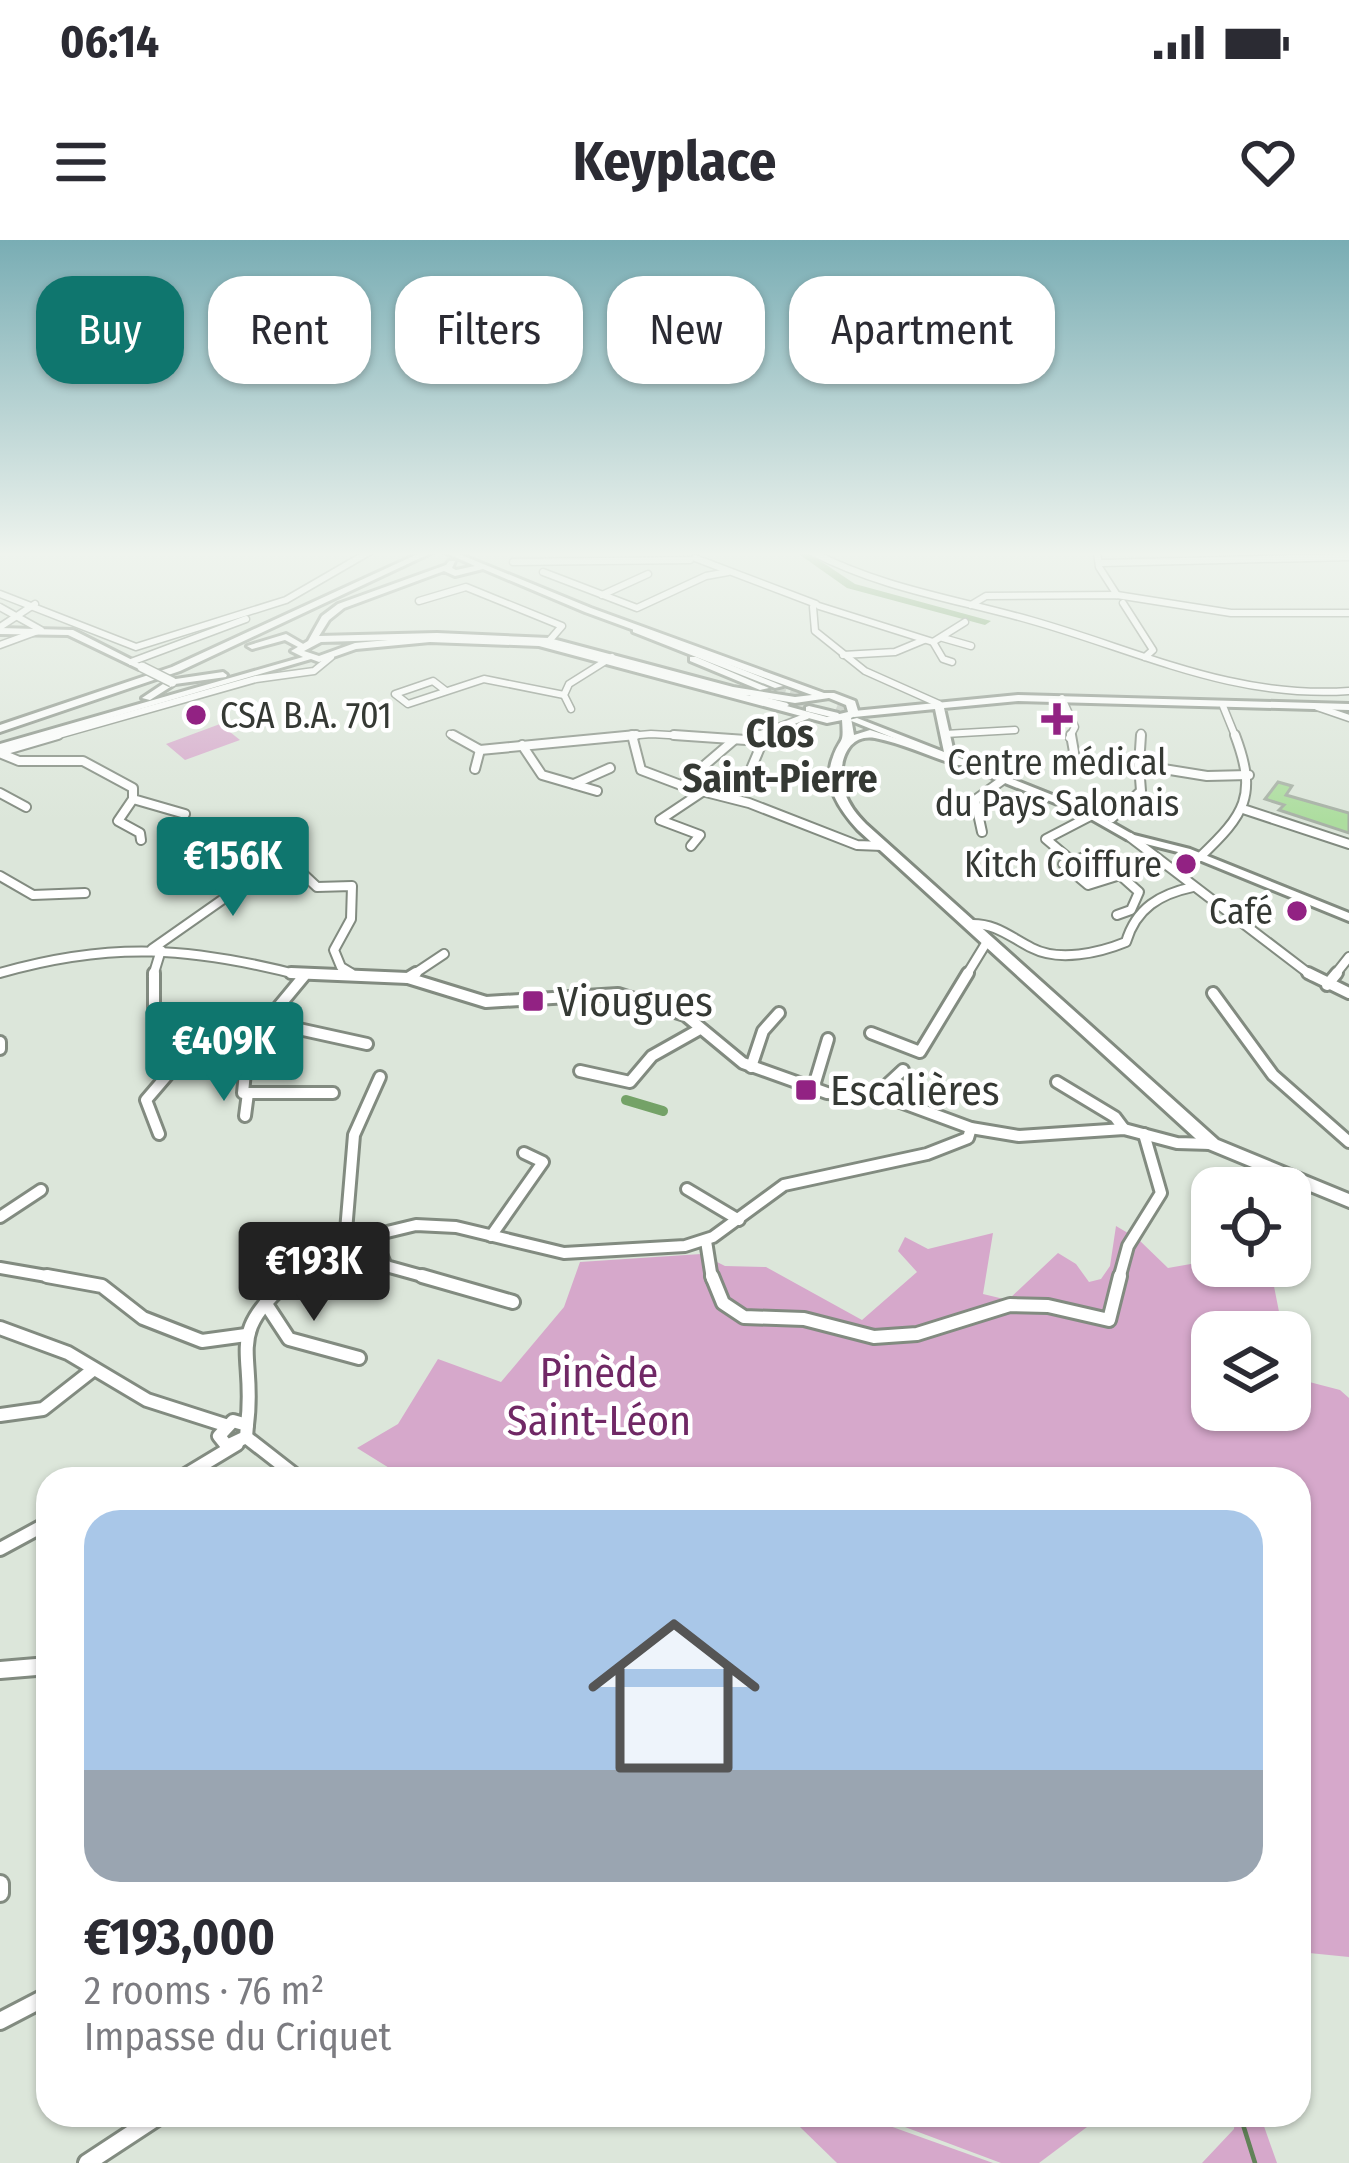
<!DOCTYPE html>
<meta charset="utf-8">
<style>
:root{--surface:#fff;--page:#f7f7f7;--text:#2b2b33;--muted:#7c7c81;--line:#e1e1e2;--accent:#0f766e}
body{margin:0;font-family:"Fira Sans Condensed",sans-serif;background:var(--page);color:var(--text);height:100vh;display:flex;flex-direction:column;font-size:45px;white-space:nowrap}
*{box-sizing:border-box;margin:0}
p{font-size:39px;color:var(--muted)}
.icon{flex:none;width:66px;height:66px;fill:none;stroke:currentColor;stroke-width:2;stroke-linecap:round;stroke-linejoin:round}
.map{position:relative;flex:1;overflow:hidden}
.sheet{position:absolute;left:36px;top:1227px;width:1275px;height:660px;display:flex;flex-direction:column;background:var(--surface);border-radius:36px;box-shadow:0 3px 9px #0004}
.sheet>*{flex:none}
.guide{position:absolute;left:36px;top:36px;width:1278px;height:108px;display:flex;gap:24px}
.tools{position:absolute;left:1191px;top:927px;display:grid;gap:24px}
.tools a{display:grid;place-items:center;width:120px;height:120px;border-radius:24px;background:var(--surface);box-shadow:0 3px 9px #0004;font-size:60px}
.price{position:absolute;translate:-50% -102px;padding:0 27px;border-radius:12px;background:var(--accent);color:#fff;font-size:39px;line-height:78px;filter:drop-shadow(0 3px 6px #0008)}
.price::after{content:'';position:absolute;left:50%;top:72px;width:36px;height:27px;margin-left:-18px;background:inherit;clip-path:polygon(0 0,100% 0,50% 100%)}
.price.current{background:#222;color:#fff}
ul{padding:0;list-style:none}
li{display:grid;align-content:center;gap:24px;height:636px;padding:0 48px}
li+li{border-top:3px solid var(--line)}
li span{display:grid;place-items:center;height:372px;border-radius:36px;color:#555}
li>.icon{margin-inline-start:auto}
span .icon{width:216px;height:216px;fill:#fffc;stroke-width:1}
li b{font-size:51px}
.pill{padding:0 42px;border-radius:36px;background:var(--surface);box-shadow:0 3px 9px #0004;font-size:42px;line-height:108px}
.pill.current{background:var(--accent);color:#fff}
.status{display:flex;justify-content:space-between;align-items:center;height:84px;padding:0 60px;background:var(--surface);direction:ltr}
.status svg{height:33px;fill:currentColor}
header{display:flex;justify-content:space-between;align-items:center;height:156px;padding:0 48px;background:var(--surface);font-size:54px;font-weight:700}
.map>svg:first-child{display:block}
.green{fill:#d6a8cb}
.lines{fill:none;stroke-linecap:round;stroke-linejoin:round}
.stream{stroke:#618258;stroke-width:4.5}
.canal{stroke:#74a267;stroke-width:10}
.river{fill:#74a267;fill-rule:evenodd}
.building{fill:#addd9f;stroke:#a8b2a6;stroke-width:3}
.secondary-tunnel{stroke:#bbc3b9;stroke-width:9;stroke-dasharray:9 4.5;stroke-linecap:butt}
.street-far4-casing{stroke:#828b80;stroke-width:9}
.street-far3-casing{stroke:#828b80;stroke-width:12}
.street-far2-casing{stroke:#828b80;stroke-width:16}
.street-far1-casing{stroke:#828b80;stroke-width:18}
.street-casing{stroke:#828b80;stroke-width:22}
.secondary-casing{stroke:#828b80;stroke-width:6}
.primary-casing{stroke:#828b80;stroke-width:6}
.highway-casing{stroke:#828b80;stroke-width:6}
.street-far4{stroke:#fff;stroke-width:6}
.street-far3{stroke:#fff;stroke-width:8}
.street-far2{stroke:#fff;stroke-width:10}
.street-far1{stroke:#fff;stroke-width:12}
.street{stroke:#fff;stroke-width:16}
.secondary{fill:#fff;fill-rule:evenodd}
.primary{fill:#fff;fill-rule:evenodd}
.highway{fill:#fff;fill-rule:evenodd}
.secondary-bridge-casing{stroke:#828b80;stroke-width:12;stroke-linecap:butt}
.secondary-bridge{stroke:#fff;stroke-width:9}
.poi-dot{fill:#922283;stroke:#fff;stroke-width:4.5}
.labels{text-anchor:middle;stroke-width:9;stroke-linejoin:round;paint-order:stroke}
.far-poi-label{font-size:36px;fill:#353934;stroke:#fff;text-anchor:end}
.far-neighbourhood-label{font-size:39px;font-weight:bold;fill:#353934;stroke:#fff}
.poi-label{font-size:42px;fill:#353934;stroke:#fff;text-anchor:start}
.park-label{font-size:42px;fill:#702865;stroke:#fff}
</style>
<div class="status"><b>06:14</b><svg viewBox="0 0 49 12"><path d="M0 12V9h3v3zM5 12V6h3v6zM10 12V3h3v9zM15 12V0h3v12zM26 1h20v11H26zM47 4h2v5h-2z"/></svg></div>
<header><svg class="icon" aria-label="menu" viewBox="0 0 24 24"><path d="M4 6h16M4 12h16M4 18h16"/></svg>Keyplace<svg class="icon" aria-label="heart" viewBox="0 0 24 24"><path d="M12 20l-8-8c-3-5 5-10 8-4 3-6 11-1 8 4z"/></svg></header>
<div class="map">
<svg width="1349" height="1923" viewBox="0 0 1349 1923">
<rect width="100%" height="100%" fill="#dce6da"/>
<g class="green">
<path d="M 220,484 L 240,500 L 185,520 L 166,504 Z"/>
<path d="M 1116,986 L 1138,999 L 1168,1028 L 1202,1022 L 1212,1004 L 1212,1026 L 1270,1026 L 1283,1092 L 1212,1092 L 1212,1170 L 1290,1170 L 1290,1123 L 1294,1138 L 1340,1150 L 1349,1158 L 1349,1717 L 1299,1712 L 1299,1239 L 407,1239 L 357,1208 L 398,1184 L 438,1119 L 501,1142 L 564,1067 L 580,1022 L 701,1014 L 725,1026 L 766,1027 L 862,1080 L 917,1032 L 898,1011 L 905,997 L 928,1009 L 993,993 L 983,1054 L 1008,1060 L 1058,1013 L 1076,1024 L 1089,1042 L 1101,1039 L 1110,1026 Z"/>
<path d="M 804,1875 L 859,1875 L 993,1923 L 837,1923 L 799,1886 Z"/>
<path d="M 873,1875 L 1103,1875 L 1039,1923 L 1001,1923 Z"/>
<path d="M 1235,1875 L 1260,1875 L 1277,1923 L 1202,1923 L 1234,1889 Z"/>
</g>
<g class="lines">
<path class="stream" d="M 1240,1875 L 1255,1923"/>
<path class="canal" d="M 626,860 L 663,871"/>
<path class="river" d="M 796,312 L 807,312 L 855,344 L 991,381 L 985,385 L 847,348 Z"/>
</g>
<path class="building" d="M 1278,542 L 1292,546 L 1286,555 L 1349,573 L 1349,593 L 1279,570 L 1284,565 L 1265,559 Z"/>
<g class="lines">
<g class="secondary-tunnel">
<path d="M 778,446 L 812,459"/>
<path d="M 784,465 L 809,469"/>
<path d="M 836,469 L 859,478"/>
</g>
<defs>
<g id="street-far4">
<path d="M 812,312 C 881,348 955,359 1030,380 C 1140,411 1232,459 1349,451"/>
<path d="M 1097,312 L 1099,327 L 1117,355"/>
<path d="M 695,318 L 816,364"/>
<path d="M 513,322 L 690,320"/>
<path d="M 1102,323 L 1349,317"/>
<path d="M 543,332 L 637,368 L 706,336 L 728,332"/>
<path d="M 0,354 L 136,407 L 286,360 L 369,312"/>
<path d="M 602,355 L 648,334"/>
<path d="M 419,361 L 466,347 L 562,386 L 549,401"/>
<path d="M 1123,363 L 1153,410 L 1145,417"/>
<path d="M 971,365 L 986,356 L 1117,355 L 1231,373 L 1349,373"/>
<path d="M 819,366 L 933,402 L 965,382"/>
<path d="M 0,367 L 41,390"/>
<path d="M 813,367 L 815,391 L 865,431 L 939,464"/>
<path d="M 0,387 L 35,364"/>
<path d="M 943,398 L 971,406"/>
<path d="M 933,402 L 943,419 L 952,422"/>
<path d="M 0,405 L 38,391"/>
<path d="M 843,415 L 895,412 L 924,400"/>
<path d="M 131,422 L 246,379"/>
<path d="M 446,451 L 433,441 L 395,454 L 408,464 L 484,439 L 564,455"/>
<path d="M 1062,458 L 1075,487 L 1069,498"/>
<path d="M 1223,466 L 1236,498"/>
<path d="M 1317,467 L 1349,478"/>
<path d="M 571,469 L 564,455 L 569,444 L 612,417"/>
<path d="M 450,494 L 458,498"/>
<path d="M 945,494 L 1015,490"/>
<path d="M 48,498 L 256,439 L 314,431 L 331,417"/>
<path d="M 604,498 L 651,494 L 721,498"/>
<path d="M 750,498 L 807,476"/>
<path d="M 1141,498 L 1141,493"/>
</g>
<g id="street-far3">
<path d="M 453,495 L 480,510 L 636,495"/>
<path d="M 632,495 L 641,530 L 686,547"/>
<path d="M 674,495 L 746,500 L 758,495"/>
<path d="M 1071,495 L 1074,512"/>
<path d="M 734,500 L 685,542 L 686,547 L 749,563 L 857,605 L 883,606"/>
<path d="M 522,505 L 542,535 L 597,551"/>
<path d="M 0,512 L 58,495"/>
<path d="M 2,514 L 19,521 L 83,521 L 133,548 L 133,559 L 185,574"/>
<path d="M 1139,525 L 1141,495"/>
<path d="M 475,529 L 480,510"/>
<path d="M 748,536 L 762,503 L 753,498"/>
<path d="M 574,544 L 610,528"/>
<path d="M 0,553 L 26,567"/>
<path d="M 133,559 L 118,581 L 140,593 L 141,600"/>
<path d="M 1246,570 L 1349,604"/>
<path d="M 1112,578 L 1141,551 L 1139,525 L 1207,536 L 1249,535"/>
<path d="M 982,592 L 975,560 L 1004,539"/>
<path d="M 1130,597 L 1312,736"/>
<path d="M 691,606 L 700,595 L 660,580 L 702,552"/>
<path d="M 1094,614 L 1120,635 L 1088,645 L 1063,624 Z"/>
<path d="M 1200,617 C 1245,574 1258,556 1235,495"/>
<path d="M 1072,621 L 1046,599 L 1098,572"/>
<path d="M 301,632 L 317,647 L 352,646 L 351,679 L 334,710 L 341,727 L 351,733"/>
<path d="M 0,636 L 33,655 L 85,653"/>
<path d="M 1117,675 L 1131,670 L 1139,652 L 1120,635"/>
<path d="M 970,684 C 996,683 1010,697 1032,708 C 1059,722 1099,713 1126,702 C 1136,668 1160,654 1193,647"/>
<path d="M 152,709 L 229,655 L 203,637 L 249,598"/>
<path d="M 0,733 C 111,701 192,707 303,736"/>
<path d="M 153,736 L 161,710"/>
<path d="M 411,736 L 444,714"/>
<path d="M 966,736 L 988,700"/>
<path d="M 1334,736 L 1349,717"/>
</g>
<g id="street-far2">
<path d="M 154,733 L 154,767 L 175,778 L 170,832 L 146,860 L 159,894"/>
<path d="M 291,733 L 408,738 L 486,762 L 618,754 L 685,775 L 743,823 L 827,853 L 887,857 L 971,888 L 1019,896 L 1124,889 L 1177,903 L 1211,904"/>
<path d="M 1308,733 L 1349,753"/>
<path d="M 304,736 L 270,777 L 276,784 L 367,804"/>
<path d="M 408,738 L 416,733"/>
<path d="M 1327,745 L 1337,733"/>
<path d="M 1213,753 L 1273,835 L 1349,902"/>
<path d="M 288,787 L 245,832 L 243,853 L 333,853"/>
<path d="M 871,793 L 920,812 L 968,733"/>
<path d="M 0,802 L 0,809"/>
<path d="M 751,827 L 763,791 L 779,773"/>
<path d="M 580,831 L 630,842 L 652,816 L 700,789"/>
<path d="M 1057,842 L 1115,877 L 1124,889"/>
<path d="M 813,849 L 828,799"/>
<path d="M 875,856 L 903,830"/>
<path d="M 245,876 L 248,853"/>
<path d="M 687,949 L 739,980"/>
<path d="M 0,977 L 41,950"/>
<path d="M 373,995 L 386,1026 L 433,1039"/>
<path d="M 491,996 L 543,922 L 524,913"/>
<path d="M 706,1001 L 712,1039"/>
<path d="M 345,1003 L 354,895 L 380,837"/>
<path d="M 0,1028 L 64,1039"/>
<path d="M 290,1039 L 358,999 L 416,985 L 456,987 L 564,1013 L 685,1006 L 713,997 L 784,945 L 927,914 L 968,898 L 971,888"/>
<path d="M 1119,1039 L 1128,1006 L 1161,953 L 1144,894"/>
</g>
<g id="street-far1">
<path d="M 47,1036 L 102,1046 L 143,1078 L 202,1101 L 246,1095"/>
<path d="M 422,1036 L 513,1062"/>
<path d="M 712,1036 L 723,1063 L 744,1077 L 804,1079 L 874,1097 L 917,1094 L 1010,1065 L 1048,1066 L 1109,1080 L 1120,1036"/>
<path d="M 266,1064 L 289,1099 L 359,1118"/>
<path d="M 0,1088 L 68,1113 L 147,1160 L 225,1185"/>
<path d="M 0,1175 L 43,1169 L 94,1129"/>
<path d="M 233,1181 L 247,1185 L 246,1197 L 227,1206 L 219,1196 Z"/>
<path d="M 247,1185 C 257,1111 221,1096 294,1036"/>
<path d="M 246,1197 L 300,1239"/>
<path d="M 179,1239 L 237,1204"/>
<path d="M 0,1309 L 48,1283"/>
<path d="M 29,1428 L 48,1426"/>
</g>
<g id="street">
<path d="M 0,1430 L 48,1426"/>
<path d="M 0,1644 L 0,1653"/>
<path d="M 0,1781 L 48,1756"/>
<path d="M 87,1923 L 160,1875"/>
</g>
<g id="secondary">
<path d="M 0,388 L 73,390 L 146,427 L 139,429 L 68,395 L 0,394 Z"/>
<path d="M 633,388 L 639,388 L 783,446 L 775,448 L 633,392 Z"/>
<path d="M 223,432 L 227,435 L 226,437 L 175,444 L 150,460 L 142,458 L 169,440 Z"/>
<path d="M 753,454 L 787,463 L 789,465 L 784,468 L 750,459 L 748,457 Z"/>
<path d="M 1018,455 L 1349,464 L 1349,470 L 1018,461 L 944,468 L 954,513 L 952,515 L 1090,570 L 1134,595 L 1190,609 L 1349,673 L 1349,681 L 1182,613 L 1126,599 L 1082,574 L 849,480 L 857,478 L 944,512 L 935,469 L 854,477 L 849,474 L 854,471 Z"/>
<path d="M 809,466 L 838,473 L 840,475 L 835,478 L 806,471 L 806,467 Z"/>
</g>
<g id="primary">
<path d="M 444,312 L 454,312 L 591,368 L 824,453 L 834,453 L 855,461 L 859,474 L 851,478 L 854,495 L 870,490 L 965,521 L 965,525 L 957,525 C 931,517 902,503 875,498 C 844,493 836,530 845,553 C 849,565 857,575 866,584 L 1218,900 L 1349,954 L 1349,967 L 1206,908 L 858,590 C 840,570 822,545 833,517 C 841,495 844,507 842,480 L 827,483 L 539,406 L 430,402 L 356,409 L 319,422 L 311,419 L 0,510 L 0,504 L 303,417 L 291,411 L 308,401 L 322,376 L 338,364 L 446,325 L 449,321 L 455,321 L 452,328 L 456,330 L 475,326 ZM 483,329 L 585,372 L 812,455 L 795,457 L 733,447 L 549,398 L 437,393 L 319,396 L 329,380 L 344,368 L 444,331 L 455,336 ZM 388,400 L 355,403 L 319,416 L 304,411 L 321,402 ZM 746,455 L 795,463 L 829,458 L 846,465 L 848,472 L 827,477 Z"/>
<path d="M 690,417 L 696,417 L 769,448 L 760,450 L 690,421 Z"/>
</g>
<g id="highway">
<path d="M 422,312 L 433,312 L 180,431 L 0,492 L 0,485 L 172,427 Z"/>
<path d="M 286,394 L 305,405 L 300,408 L 285,400 L 252,409 L 247,406 Z"/>
</g>
</defs>
<use href="#street-far4" class="street-far4-casing"/>
<use href="#street-far3" class="street-far3-casing"/>
<use href="#street-far2" class="street-far2-casing"/>
<use href="#street-far1" class="street-far1-casing"/>
<use href="#street" class="street-casing"/>
<use href="#secondary" class="secondary-casing"/>
<use href="#primary" class="primary-casing"/>
<use href="#highway" class="highway-casing"/>
<use href="#street-far4" class="street-far4"/>
<use href="#street-far3" class="street-far3"/>
<use href="#street-far2" class="street-far2"/>
<use href="#street-far1" class="street-far1"/>
<use href="#street" class="street"/>
<use href="#secondary" class="secondary"/>
<use href="#primary" class="primary"/>
<use href="#highway" class="highway"/>
<defs>
<path id="secondary-bridge" d="M 142,427 L 172,442"/>
</defs>
<use href="#secondary-bridge" class="secondary-bridge-casing"/>
<use href="#secondary-bridge" class="secondary-bridge"/>
</g>
<linearGradient id="sky" x2="0" y2="1"><stop stop-color="#79adb4"/><stop offset="0.54" stop-color="#eff4ee"/><stop offset="1" stop-color="#eff4ee" stop-opacity="0"/></linearGradient>
<rect width="1349" height="581" fill="url(#sky)"/>
<g class="poi-dot">
<circle cx="196" cy="475" r="12"/>
<path d="M1051 461h12v12h12v12h-12v12h-12v-12h-12v-12h12z"/>
<circle cx="1186" cy="624" r="12"/>
<circle cx="1297" cy="671" r="12"/>
<rect x="521" y="749" width="24" height="24" rx="6"/>
<rect x="794" y="838" width="24" height="24" rx="6"/>
</g>
<g class="labels">
<g class="far-poi-label">
<text x="220" y="488" text-anchor="start">CSA B.A. 701</text>
<text x="1057" y="535" text-anchor="middle">Centre médical<tspan x="1057" dy="41">du Pays Salonais</tspan></text>
<text x="1162" y="637">Kitch Coiffure</text>
<text x="1273" y="684">Café</text>
</g>
<g class="far-neighbourhood-label">
<text x="780" y="507">Clos<tspan x="780" dy="45">Saint-Pierre</tspan></text>
</g>
<g class="poi-label">
<text x="557" y="776">Viougues</text>
<text x="830" y="865">Escalières</text>
</g>
<g class="park-label">
<text x="599" y="1147">Pinède<tspan x="599" dy="48">Saint-Léon</tspan></text>
</g>
</g>
</svg>
<div class="tools">
<a><svg class="icon" aria-label="locate" viewBox="0 0 24 24"><circle cx="12" cy="12" r="6"/><path d="M12 2v4M12 18v4M2 12h4M18 12h4"/></svg></a>
<a><svg class="icon" aria-label="layers" viewBox="0 0 24 24"><path d="M12 4l9 5-9 5-9-5zM3 14l9 5 9-5"/></svg></a>
</div>
<b class="price" style="left:233px;top:679px">€156K</b>
<b class="price" style="left:224px;top:864px">€409K</b>
<b class="price current" style="left:314px;top:1084px">€193K</b>
<div class="guide">
<a class="pill current">Buy</a>
<a class="pill">Rent</a>
<a class="pill">Filters</a>
<a class="pill">New</a>
<a class="pill">Apartment</a>
</div>
<section class="sheet">
<ul>
<li><span style="background:linear-gradient(#a9c7e8 70%,#9aa5b1 0)"><svg class="icon" aria-label="home" viewBox="0 0 24 24"><path d="M3 11l9-7 9 7M6 9v11h12V9"/></svg></span><div><b>€193,000</b><p>2 rooms · 76 m²</p><p>Impasse du Criquet</p></div></li>
</ul>
</section>
</div>
